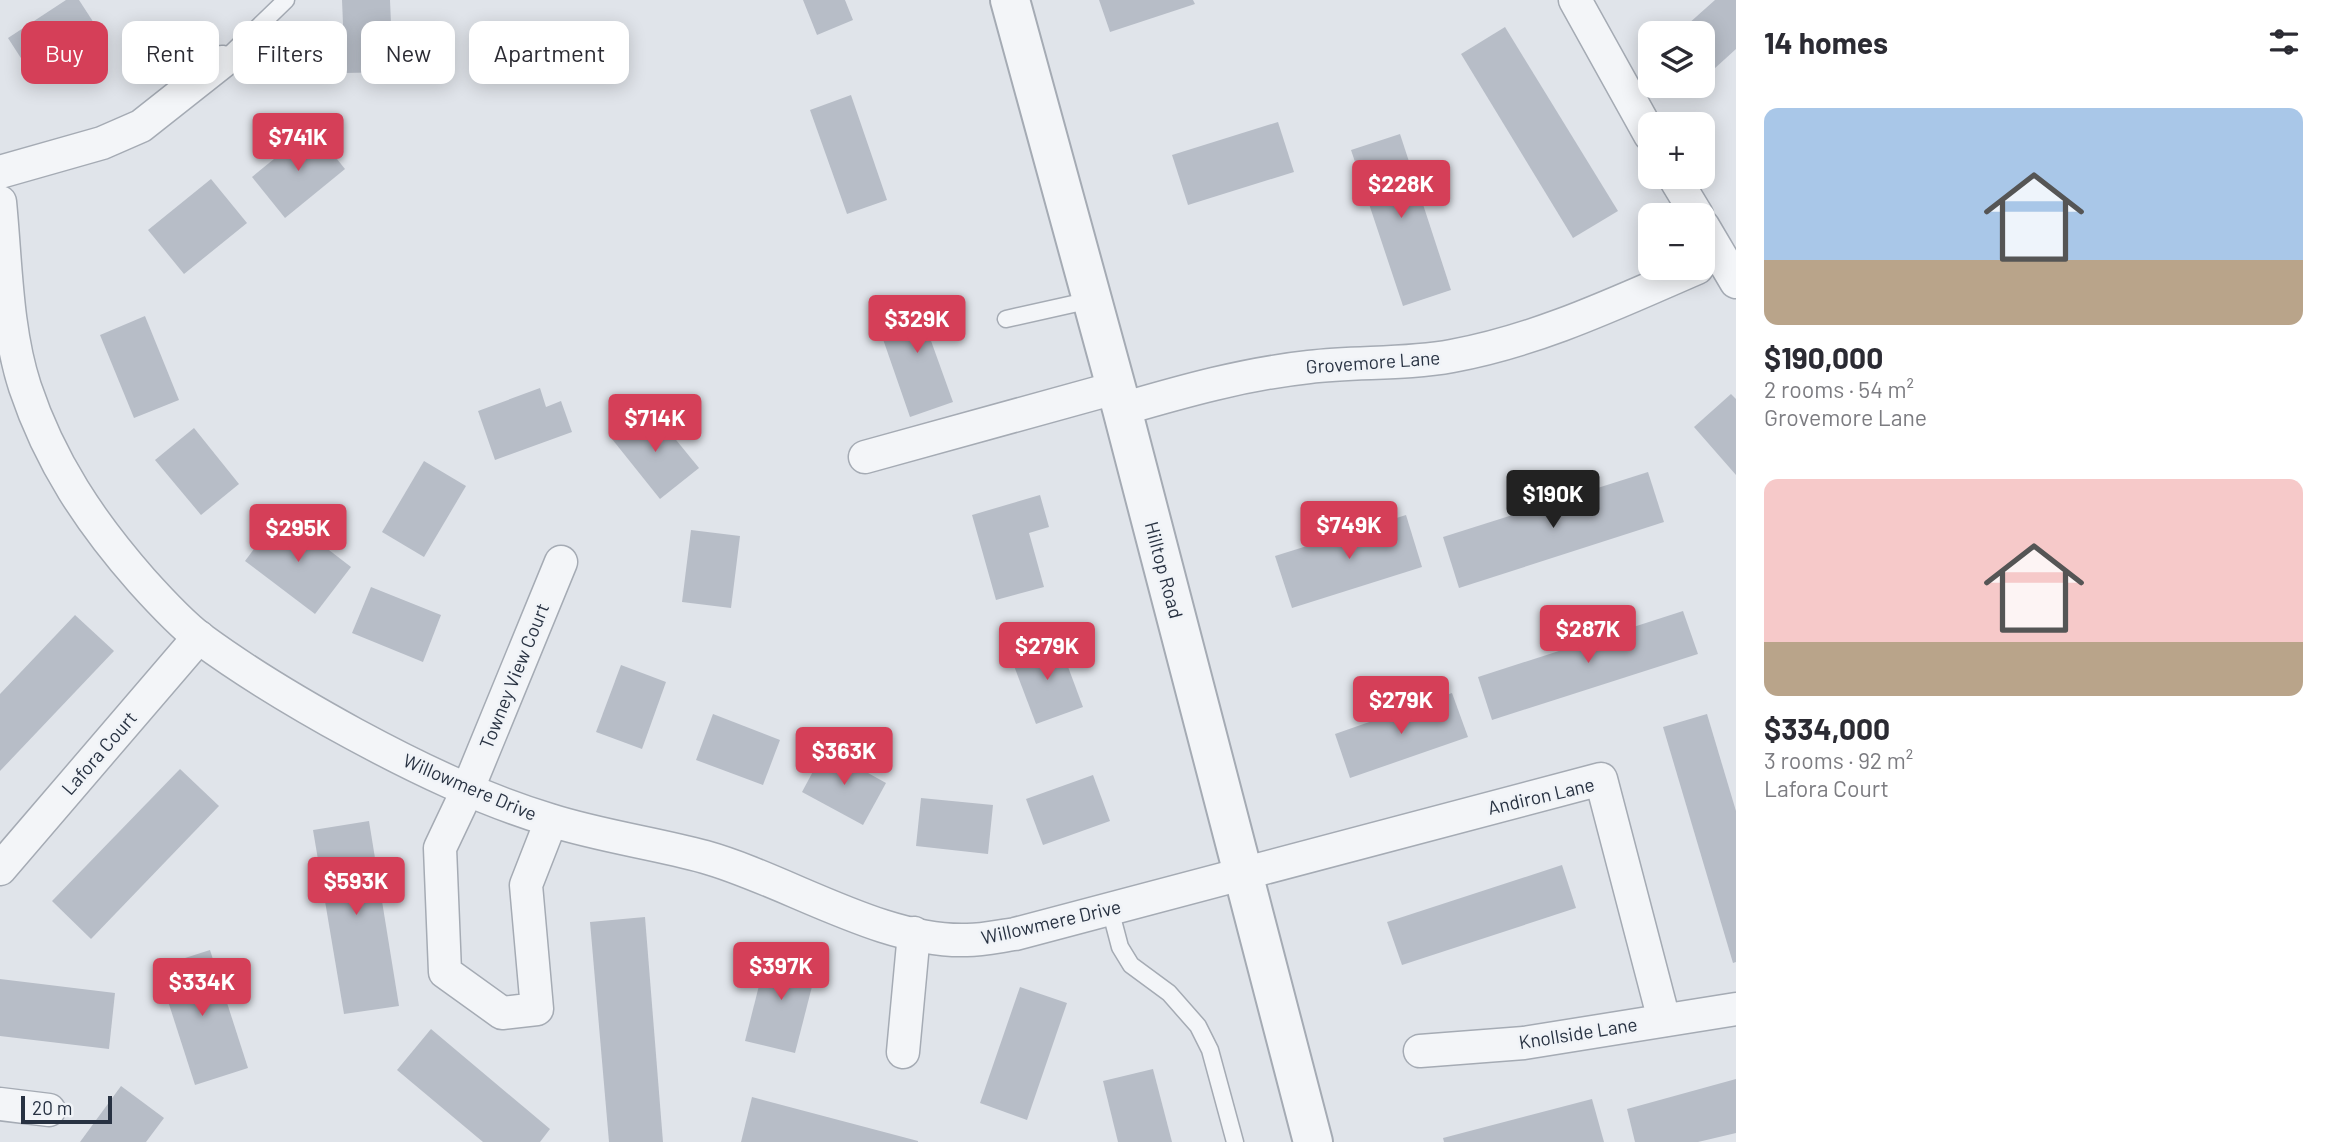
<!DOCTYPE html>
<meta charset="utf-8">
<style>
:root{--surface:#fff;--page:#f7f7f7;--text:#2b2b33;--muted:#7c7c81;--accent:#d53f58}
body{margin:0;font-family:Barlow,sans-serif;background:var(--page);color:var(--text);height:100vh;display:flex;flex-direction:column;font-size:26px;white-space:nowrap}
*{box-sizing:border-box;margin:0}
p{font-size:23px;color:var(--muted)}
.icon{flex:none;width:38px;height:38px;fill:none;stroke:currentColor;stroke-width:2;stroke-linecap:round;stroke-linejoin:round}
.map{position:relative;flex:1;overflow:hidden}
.drawer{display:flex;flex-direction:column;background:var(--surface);width:595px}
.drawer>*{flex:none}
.banner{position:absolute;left:21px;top:21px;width:665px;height:63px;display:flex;gap:14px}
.buttons{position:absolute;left:1638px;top:21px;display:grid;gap:14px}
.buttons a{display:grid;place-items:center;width:77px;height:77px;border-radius:14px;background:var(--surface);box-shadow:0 4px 18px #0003;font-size:35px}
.scale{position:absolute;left:21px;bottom:18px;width:91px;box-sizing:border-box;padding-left:7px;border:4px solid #283242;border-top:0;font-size:19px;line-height:24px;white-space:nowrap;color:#283242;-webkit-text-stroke:5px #f0f3f7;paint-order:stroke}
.price{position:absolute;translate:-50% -60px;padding:0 16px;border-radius:7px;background:var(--accent);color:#fff;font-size:23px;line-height:46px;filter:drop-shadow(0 2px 4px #0008)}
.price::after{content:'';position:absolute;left:50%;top:42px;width:21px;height:16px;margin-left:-10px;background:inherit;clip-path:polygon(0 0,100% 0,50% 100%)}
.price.active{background:#222;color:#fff}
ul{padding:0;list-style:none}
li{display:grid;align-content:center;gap:14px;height:371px;padding:0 28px}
li span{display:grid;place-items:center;height:217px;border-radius:14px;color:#555}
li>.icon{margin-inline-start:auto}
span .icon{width:126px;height:126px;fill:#fffc;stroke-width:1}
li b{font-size:30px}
h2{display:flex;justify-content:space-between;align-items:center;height:84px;padding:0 28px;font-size:30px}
.pill{padding:0 24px;border-radius:14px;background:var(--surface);box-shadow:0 4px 18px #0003;font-size:24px;line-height:63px}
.pill.active{background:var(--accent);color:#fff}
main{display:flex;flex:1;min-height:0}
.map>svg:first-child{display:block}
.building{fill:#b7bdc7}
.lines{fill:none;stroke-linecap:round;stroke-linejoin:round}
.service-casing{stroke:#a5abb4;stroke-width:19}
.minor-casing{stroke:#a5abb4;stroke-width:35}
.tertiary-casing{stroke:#a5abb4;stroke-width:42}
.service{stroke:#f3f5f8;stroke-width:16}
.minor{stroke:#f3f5f8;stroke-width:32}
.tertiary{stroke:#f3f5f8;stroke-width:38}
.labels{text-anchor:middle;stroke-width:5;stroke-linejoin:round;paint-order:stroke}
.street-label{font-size:19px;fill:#283242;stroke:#f0f3f7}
</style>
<main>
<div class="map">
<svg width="1736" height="1142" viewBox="0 0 1736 1142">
<rect width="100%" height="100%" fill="#e0e4ea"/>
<g class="building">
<path d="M 66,0 L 79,0 L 105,40 L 37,83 L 8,38 Z"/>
<path d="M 342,0 L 390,0 L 393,72 L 345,73 Z"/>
<path d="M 803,0 L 845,0 L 853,20 L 817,35 Z"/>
<path d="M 1099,0 L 1193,0 L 1195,4 L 1110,32 Z"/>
<path d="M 1715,0 L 1736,0 L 1736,49 L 1703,79 L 1703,33 L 1678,33 Z"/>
<path d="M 1505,27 L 1618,211 L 1573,238 L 1461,54 Z"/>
<path d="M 851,95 L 887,200 L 847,214 L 810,110 Z"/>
<path d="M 1278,122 L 1294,172 L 1188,205 L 1172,155 Z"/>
<path d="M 312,128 L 345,169 L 285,218 L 252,177 Z"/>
<path d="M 1400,134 L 1451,290 L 1403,306 L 1351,150 Z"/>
<path d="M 211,179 L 247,223 L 184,274 L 148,230 Z"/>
<path d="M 937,298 L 949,332 L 930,338 L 953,402 L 910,417 L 876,319 Z"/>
<path d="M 145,316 L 179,400 L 134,418 L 100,335 Z"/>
<path d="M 540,388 L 546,407 L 561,401 L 572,432 L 495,460 L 478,411 Z"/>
<path d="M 1731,394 L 1736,399 L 1736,475 L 1694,427 Z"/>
<path d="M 650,408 L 699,468 L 660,499 L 612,439 Z"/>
<path d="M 194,428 L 239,484 L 201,515 L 155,460 Z"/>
<path d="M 424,461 L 466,486 L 424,557 L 382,532 Z"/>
<path d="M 1648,472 L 1664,522 L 1459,588 L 1443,537 Z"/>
<path d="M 1040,495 L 1049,527 L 1029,533 L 1044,587 L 996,600 L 972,515 Z"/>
<path d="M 281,513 L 351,567 L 315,614 L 245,561 Z"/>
<path d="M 1406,515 L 1422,567 L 1292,608 L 1275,556 Z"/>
<path d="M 691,530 L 740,536 L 731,608 L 682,602 Z"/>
<path d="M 371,587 L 441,615 L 423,662 L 352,633 Z"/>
<path d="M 1683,611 L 1698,654 L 1492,720 L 1478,677 Z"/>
<path d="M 75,615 L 114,651 L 0,771 L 0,694 Z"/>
<path d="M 1058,640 L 1083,707 L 1036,724 L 1011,658 Z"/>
<path d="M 621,665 L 666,682 L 642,749 L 596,732 Z"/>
<path d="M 1452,693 L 1468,737 L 1350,778 L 1335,734 Z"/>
<path d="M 713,714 L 780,740 L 763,785 L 696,760 Z"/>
<path d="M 1707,714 L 1736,811 L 1736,962 L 1733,963 L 1663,727 Z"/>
<path d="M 825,749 L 886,783 L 863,825 L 802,792 Z"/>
<path d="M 180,769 L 219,806 L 91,939 L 52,901 Z"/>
<path d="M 1093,775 L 1110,821 L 1043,845 L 1026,799 Z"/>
<path d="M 921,798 L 993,805 L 988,854 L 916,846 Z"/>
<path d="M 369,821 L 399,1006 L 344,1014 L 313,830 Z"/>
<path d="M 1562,865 L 1576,908 L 1402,965 L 1387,922 Z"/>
<path d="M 645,917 L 663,1142 L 609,1142 L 590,922 Z"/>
<path d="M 210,950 L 248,1068 L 195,1085 L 157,967 Z"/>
<path d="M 768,950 L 818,963 L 795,1053 L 745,1041 Z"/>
<path d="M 0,979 L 115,993 L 109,1049 L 0,1036 Z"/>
<path d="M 1020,987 L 1067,1003 L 1027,1120 L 980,1103 Z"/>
<path d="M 431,1029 L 550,1129 L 540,1142 L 483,1142 L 397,1070 Z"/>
<path d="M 1153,1069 L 1172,1142 L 1118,1142 L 1103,1081 Z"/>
<path d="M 1736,1079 L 1736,1133 L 1698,1142 L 1635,1142 L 1627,1109 Z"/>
<path d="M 121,1086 L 164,1118 L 146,1142 L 80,1142 Z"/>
<path d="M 752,1097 L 918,1141 L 918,1142 L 741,1142 Z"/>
<path d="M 1592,1099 L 1604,1142 L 1444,1142 L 1443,1138 Z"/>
</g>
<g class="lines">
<defs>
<g id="service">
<path d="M 222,62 L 286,0"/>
<path d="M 1006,319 L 1091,300"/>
<path d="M 1110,909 L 1120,947 L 1131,965 L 1169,993 L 1198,1026 L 1210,1050 L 1235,1142"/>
</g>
<g id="minor">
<path d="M 1575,0 L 1650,135"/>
<path d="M 0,172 L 102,143 L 141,126 L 222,62"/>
<path d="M 1674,177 L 1697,215"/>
<path d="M 0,202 C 6,262 6,329 25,387 C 50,462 90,522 142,581 C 160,601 180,623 201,639 C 250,675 301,705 354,734 C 417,768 481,799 550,820 C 600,836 654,843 705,857 C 787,880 882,943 967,940 C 983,940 1000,936 1015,934 L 1601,779 L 1664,1020"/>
<path d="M 1703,226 L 1736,282"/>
<path d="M 1122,409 C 1184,391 1244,374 1309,367 C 1356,361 1404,365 1452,356 C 1539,340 1616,303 1697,268"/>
<path d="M 865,457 L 1115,388"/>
<path d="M 551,821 L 526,885 L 537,1009 L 502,1013 L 445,972 L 440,848 L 467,791 L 561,562"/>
<path d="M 0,869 L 199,637"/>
<path d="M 1420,1051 L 1524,1043 L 1736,1009"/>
<path d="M 903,1052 L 914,933"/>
<path d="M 0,1104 L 49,1110"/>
</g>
<path id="tertiary" d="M 1010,0 L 1122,409 L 1313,1142"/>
</defs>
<use href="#service" class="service-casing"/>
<use href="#minor" class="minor-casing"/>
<use href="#tertiary" class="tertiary-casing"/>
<use href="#service" class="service"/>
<use href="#minor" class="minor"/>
<use href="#tertiary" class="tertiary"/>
</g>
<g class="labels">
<g class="street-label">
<text transform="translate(1373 362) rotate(-4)" y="7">Grovemore Lane</text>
<text transform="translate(1164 570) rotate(75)" y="7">Hilltop Road</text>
<text transform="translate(514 676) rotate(-68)" y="7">Towney View Court</text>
<text transform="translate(99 753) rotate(-49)" y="7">Lafora Court</text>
<text transform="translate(470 787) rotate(23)" y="7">Willowmere Drive</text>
<text transform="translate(1541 796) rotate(-13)" y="7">Andiron Lane</text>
<text transform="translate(1051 922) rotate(-13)" y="7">Willowmere Drive</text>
<text transform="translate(1578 1033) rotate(-9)" y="7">Knollside Lane</text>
</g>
</g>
</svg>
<div class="buttons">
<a><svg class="icon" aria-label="layers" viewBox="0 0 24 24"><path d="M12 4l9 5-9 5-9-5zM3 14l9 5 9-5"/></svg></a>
<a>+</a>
<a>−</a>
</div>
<div class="scale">20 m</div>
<b class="price" style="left:298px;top:173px">$741K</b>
<b class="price" style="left:1401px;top:220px">$228K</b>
<b class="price" style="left:917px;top:355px">$329K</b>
<b class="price" style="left:655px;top:454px">$714K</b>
<b class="price active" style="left:1553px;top:530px">$190K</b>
<b class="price" style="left:1349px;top:561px">$749K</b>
<b class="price" style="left:298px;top:564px">$295K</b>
<b class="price" style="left:1588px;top:665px">$287K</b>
<b class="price" style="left:1047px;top:682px">$279K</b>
<b class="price" style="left:1401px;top:736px">$279K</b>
<b class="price" style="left:844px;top:787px">$363K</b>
<b class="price" style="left:356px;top:917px">$593K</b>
<b class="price" style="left:781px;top:1002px">$397K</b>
<b class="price" style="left:202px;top:1018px">$334K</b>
<div class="banner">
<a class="pill active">Buy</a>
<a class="pill">Rent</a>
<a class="pill">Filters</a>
<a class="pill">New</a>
<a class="pill">Apartment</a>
</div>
</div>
<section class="drawer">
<h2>14 homes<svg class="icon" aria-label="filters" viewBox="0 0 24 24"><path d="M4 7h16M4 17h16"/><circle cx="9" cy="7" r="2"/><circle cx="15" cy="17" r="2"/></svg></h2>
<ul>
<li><span style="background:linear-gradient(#a9c7e8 70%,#b9a48a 0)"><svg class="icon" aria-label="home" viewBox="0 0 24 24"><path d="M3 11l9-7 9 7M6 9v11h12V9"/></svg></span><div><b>$190,000</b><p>2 rooms · 54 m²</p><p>Grovemore Lane</p></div></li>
<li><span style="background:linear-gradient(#f6c9c9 75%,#b9a48a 0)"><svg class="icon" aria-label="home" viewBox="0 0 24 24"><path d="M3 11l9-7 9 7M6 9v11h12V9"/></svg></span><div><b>$334,000</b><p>3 rooms · 92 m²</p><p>Lafora Court</p></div></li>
</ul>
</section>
</main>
